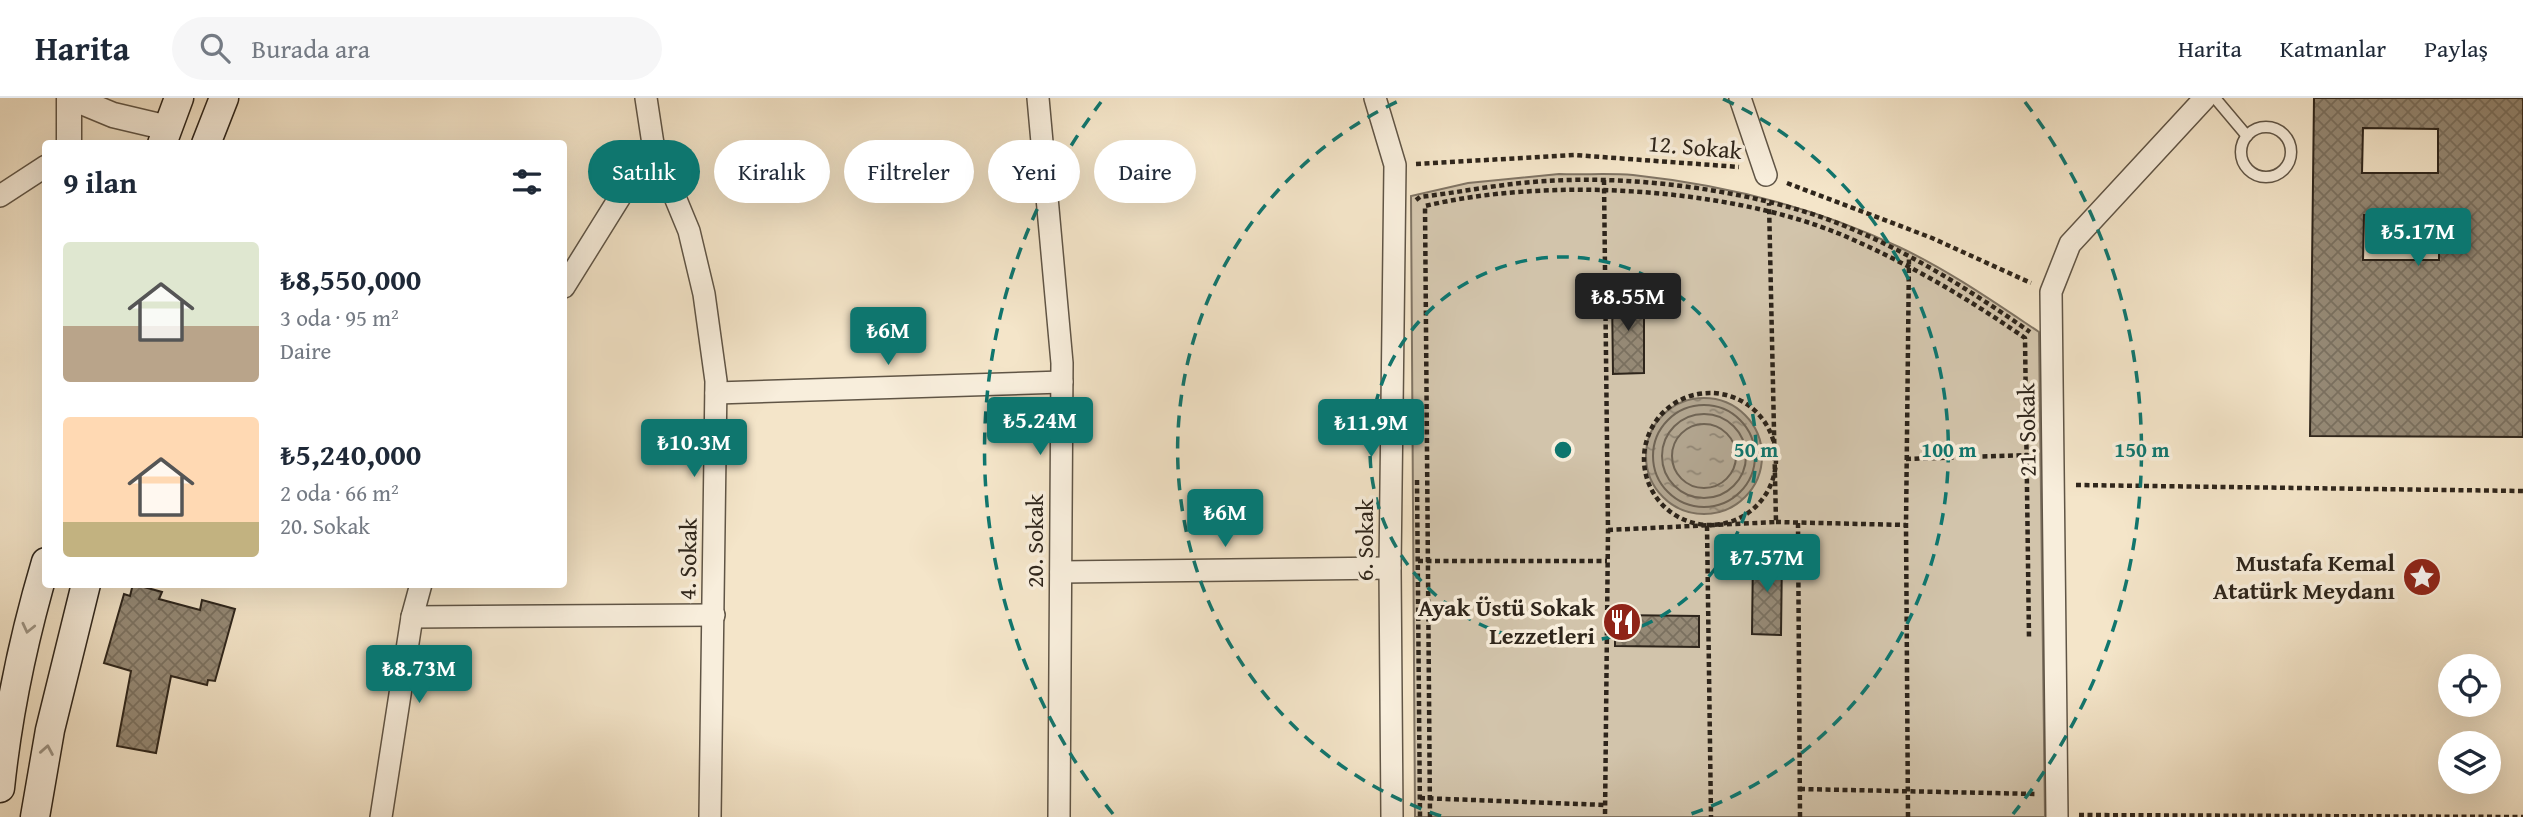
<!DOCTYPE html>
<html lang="tr">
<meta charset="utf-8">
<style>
:root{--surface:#fff;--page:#f6f6f7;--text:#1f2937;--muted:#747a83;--line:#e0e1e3;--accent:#0f766e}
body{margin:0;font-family:"Gentium Book Plus",serif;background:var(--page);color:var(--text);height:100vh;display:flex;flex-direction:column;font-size:26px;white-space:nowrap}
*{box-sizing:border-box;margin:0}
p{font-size:23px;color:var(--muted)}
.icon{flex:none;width:38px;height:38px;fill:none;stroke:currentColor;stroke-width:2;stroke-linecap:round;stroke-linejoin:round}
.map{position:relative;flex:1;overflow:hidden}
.details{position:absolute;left:42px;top:42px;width:525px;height:448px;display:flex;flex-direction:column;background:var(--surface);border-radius:7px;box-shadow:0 7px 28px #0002}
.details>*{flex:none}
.banner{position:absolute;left:588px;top:42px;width:665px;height:63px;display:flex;gap:14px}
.fabs{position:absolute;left:2438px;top:556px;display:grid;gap:14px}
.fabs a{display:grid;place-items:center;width:63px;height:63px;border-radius:50%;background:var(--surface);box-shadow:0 7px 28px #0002;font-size:35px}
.price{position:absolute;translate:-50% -60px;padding:0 16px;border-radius:7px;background:var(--accent);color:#fff;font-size:23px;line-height:46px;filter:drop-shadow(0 2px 4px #0008)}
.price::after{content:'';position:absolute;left:50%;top:42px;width:21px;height:16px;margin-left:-10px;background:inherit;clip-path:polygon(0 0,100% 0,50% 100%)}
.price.selected{background:#222;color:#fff}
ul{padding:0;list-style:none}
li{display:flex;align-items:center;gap:21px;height:175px;padding:0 21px}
li span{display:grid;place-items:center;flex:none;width:196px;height:140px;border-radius:7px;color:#555}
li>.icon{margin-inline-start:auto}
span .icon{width:84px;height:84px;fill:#fffc;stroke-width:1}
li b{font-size:30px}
h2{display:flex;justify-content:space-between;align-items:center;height:84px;padding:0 21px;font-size:30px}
.pill{padding:0 24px;border-radius:32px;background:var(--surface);box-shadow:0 7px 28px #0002;font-size:24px;line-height:63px}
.pill.selected{background:var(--accent);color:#fff}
header{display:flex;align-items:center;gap:42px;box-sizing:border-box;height:98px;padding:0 35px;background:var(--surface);border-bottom:2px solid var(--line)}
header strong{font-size:33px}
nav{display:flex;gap:38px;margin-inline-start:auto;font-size:24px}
.search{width:490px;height:63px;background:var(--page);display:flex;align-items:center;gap:18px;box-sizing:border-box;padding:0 24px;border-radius:38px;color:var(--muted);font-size:26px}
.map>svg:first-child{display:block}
.green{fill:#d2c4ab;stroke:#807463;stroke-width:2}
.water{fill:url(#water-ripples);stroke:#7d7160;stroke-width:2}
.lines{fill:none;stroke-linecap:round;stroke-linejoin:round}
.shore{stroke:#706454;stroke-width:2}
.building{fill:url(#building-cross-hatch);stroke:#2e251b;stroke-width:2;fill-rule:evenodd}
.service-casing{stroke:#605546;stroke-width:13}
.minor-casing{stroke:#605546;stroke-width:24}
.tertiary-casing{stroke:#605546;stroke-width:27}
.secondary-casing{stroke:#2e251b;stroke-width:31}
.path{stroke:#2e251b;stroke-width:4.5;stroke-dasharray:5 3.5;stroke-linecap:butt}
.service{stroke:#f8eedc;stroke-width:10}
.minor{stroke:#f8eedc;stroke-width:21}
.tertiary{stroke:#f8eedc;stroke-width:24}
.secondary{stroke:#f8eedc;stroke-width:28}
.oneway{stroke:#9d9485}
.ring{fill:none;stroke:#0f766e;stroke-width:3.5;stroke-dasharray:12 9}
.labels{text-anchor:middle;stroke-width:7;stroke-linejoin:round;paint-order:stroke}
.street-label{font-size:24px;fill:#2e251b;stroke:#f8eedc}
.poi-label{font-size:24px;font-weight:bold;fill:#2e251b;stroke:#f8eedc;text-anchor:end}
.centre{fill:#0f766e;stroke:#f8eedc;stroke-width:3.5}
.ring-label{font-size:21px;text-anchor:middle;font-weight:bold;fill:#0f766e;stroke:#f8eedc;stroke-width:7;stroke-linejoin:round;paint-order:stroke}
</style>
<header>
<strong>Harita</strong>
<div class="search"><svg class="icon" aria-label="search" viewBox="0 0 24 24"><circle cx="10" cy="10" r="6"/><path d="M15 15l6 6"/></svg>Burada ara</div>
<nav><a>Harita</a><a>Katmanlar</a><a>Paylaş</a></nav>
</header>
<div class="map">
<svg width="2523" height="719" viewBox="0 0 2523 719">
<defs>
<pattern id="water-ripples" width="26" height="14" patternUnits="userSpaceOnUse" patternTransform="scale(1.75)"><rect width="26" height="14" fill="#b1a48e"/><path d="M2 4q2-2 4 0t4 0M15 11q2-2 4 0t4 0" fill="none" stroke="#908573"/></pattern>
<pattern id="building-cross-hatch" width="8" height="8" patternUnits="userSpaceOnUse" patternTransform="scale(1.75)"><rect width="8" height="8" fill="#958975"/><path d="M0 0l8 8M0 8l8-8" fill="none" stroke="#7a705f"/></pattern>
</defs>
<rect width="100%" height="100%" fill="#f4e5c9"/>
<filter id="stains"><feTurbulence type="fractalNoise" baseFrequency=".00286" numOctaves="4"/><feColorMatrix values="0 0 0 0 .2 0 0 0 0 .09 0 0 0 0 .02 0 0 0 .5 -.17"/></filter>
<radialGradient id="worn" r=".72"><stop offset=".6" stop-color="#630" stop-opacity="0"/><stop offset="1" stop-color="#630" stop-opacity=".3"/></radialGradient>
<path class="green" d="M 1559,76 C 1583,77 1609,75 1633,77 C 1726,87 1815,109 1899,149 C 1948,172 1994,204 2039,234 L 2045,719 L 1415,719 L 1411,98 L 1468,85 Z"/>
<circle class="water" cx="1704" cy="358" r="58"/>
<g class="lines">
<g class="shore">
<circle cx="1704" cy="358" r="51"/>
<circle cx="1704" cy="358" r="42"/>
<circle cx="1704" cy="358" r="32"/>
</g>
</g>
<g class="building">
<path d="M 2314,0 L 2523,0 L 2523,339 L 2310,338 ZM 2363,30 L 2438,31 L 2438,75 L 2362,75 ZM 2364,117 L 2439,117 L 2439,162 L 2363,162 Z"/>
<path d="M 1644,195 L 1644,275 L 1613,276 L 1612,196 Z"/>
<path d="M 1753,456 L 1782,456 L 1781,537 L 1752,536 Z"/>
<path d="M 133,486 L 162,494 L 159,501 L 200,512 L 202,502 L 235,511 L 215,583 L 208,582 L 207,587 L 171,578 L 156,655 L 117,648 L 131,573 L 104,565 L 124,496 L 130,498 Z"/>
<path d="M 1615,517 L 1699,518 L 1699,549 L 1615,548 Z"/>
</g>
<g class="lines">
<defs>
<g id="service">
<path d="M 2215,0 L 2247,38"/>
<circle cx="2266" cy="54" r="25"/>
</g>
<g id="minor">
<path d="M 646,0 L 653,46 L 689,133 L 704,196 L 716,283 L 710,719"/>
<path d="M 1038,0 L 1062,265 L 1059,719"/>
<path d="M 1375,0 L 1395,67 L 1390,470 L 1392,719"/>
<path d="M 1740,0 L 1766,77"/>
<path d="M 0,98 L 46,68"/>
<path d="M 564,189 L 653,46"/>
<path d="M 716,295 L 1062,284"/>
<path d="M 1061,474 L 1390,470"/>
<path d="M 412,519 L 714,517"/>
<path d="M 381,719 L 412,519 L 421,486"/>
<path d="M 2057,719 L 2051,194 L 2070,146 L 2205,0"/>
</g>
<g id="tertiary">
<path d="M 72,0 L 113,17 L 168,30"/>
<path d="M 69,46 L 69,0"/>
</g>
<g id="secondary">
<path d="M 162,46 L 179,0"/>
<path d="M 206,46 L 224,0"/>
<path d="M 0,690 C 8,613 24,538 46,464"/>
<path d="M 35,719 L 50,632 L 86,486"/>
</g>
</defs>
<use href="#service" class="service-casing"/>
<use href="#minor" class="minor-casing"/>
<use href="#tertiary" class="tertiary-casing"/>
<use href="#secondary" class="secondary-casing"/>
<g class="path">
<path d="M 1416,66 L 1574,57 L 1739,69"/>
<path d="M 1604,82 L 1608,432 L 1605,719"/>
<path d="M 1787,85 L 1932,140 L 2031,185"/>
<path d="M 1416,102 L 1420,99 C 1462,94 1505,85 1547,83 C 1637,77 1756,93 1840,126 C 1908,153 1970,192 2030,234"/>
<circle cx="1710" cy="361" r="66"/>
<path d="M 1906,361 L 2028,357"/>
<path d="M 1417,382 L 1420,719"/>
<path d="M 2076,387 L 2523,393"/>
<path d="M 1776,424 L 1906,427"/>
<path d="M 1798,425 L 1800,719"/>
<path d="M 1707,428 L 1711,719"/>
<path d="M 1608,432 L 1776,424 L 1769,105"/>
<path d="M 1418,463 L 1607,463"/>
<path d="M 1800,691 L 2037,696"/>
<path d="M 1420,700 L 1605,707"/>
<path d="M 2079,717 L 2523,719"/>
<path d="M 1430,719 L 1425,108 C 1546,79 1725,89 1840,136 C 1906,164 1966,199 2025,240 L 2029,540"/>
<path d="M 1908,719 L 1906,427 L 1909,158"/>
</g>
<use href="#service" class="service"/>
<use href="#minor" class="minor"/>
<use href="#tertiary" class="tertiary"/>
<use href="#secondary" class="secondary"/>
</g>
<defs><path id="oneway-chevron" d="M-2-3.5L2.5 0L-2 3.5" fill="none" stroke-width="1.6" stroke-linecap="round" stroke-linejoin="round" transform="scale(1.75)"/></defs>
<g class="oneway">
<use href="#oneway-chevron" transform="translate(28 530) rotate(103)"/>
<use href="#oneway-chevron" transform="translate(47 652) rotate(-80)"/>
</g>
<g class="ring">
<circle cx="1563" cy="352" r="193"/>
<path d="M1441 718A386 386 0 0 1 1403 1M1723 1A386 386 0 0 1 1685 718"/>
<path d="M1113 716A579 579 0 0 1 1101 4M2025 4A579 579 0 0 1 2013 716"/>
</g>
<defs>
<symbol id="sight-disc" viewBox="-11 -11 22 22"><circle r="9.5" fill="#8f2418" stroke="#f8eedc"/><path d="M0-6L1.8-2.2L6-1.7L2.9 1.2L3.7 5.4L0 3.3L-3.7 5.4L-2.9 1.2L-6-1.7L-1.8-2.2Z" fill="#fff"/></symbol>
<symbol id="restaurant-disc" viewBox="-11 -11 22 22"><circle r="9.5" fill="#8f2418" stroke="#f8eedc"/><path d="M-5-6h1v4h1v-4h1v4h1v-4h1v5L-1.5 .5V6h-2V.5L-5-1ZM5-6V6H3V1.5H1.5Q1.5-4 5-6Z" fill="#fff"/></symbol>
</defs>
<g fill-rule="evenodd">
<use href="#sight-disc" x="2400" y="457" width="44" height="44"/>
<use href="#restaurant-disc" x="1600" y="502" width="44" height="44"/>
</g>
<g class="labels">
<g class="street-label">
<text transform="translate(1695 49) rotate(5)" y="8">12. Sokak</text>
<text transform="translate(2027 332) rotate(-91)" y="8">21. Sokak</text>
<text transform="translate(1365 442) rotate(-90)" y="8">6. Sokak</text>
<text transform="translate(1035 443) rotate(-90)" y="8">20. Sokak</text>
<text transform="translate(688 461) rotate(-89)" y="8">4. Sokak</text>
</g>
<g class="poi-label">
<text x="2395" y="473">Mustafa Kemal<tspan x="2395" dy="28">Atatürk Meydanı</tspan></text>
<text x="1595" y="518">Ayak Üstü Sokak<tspan x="1595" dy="28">Lezzetleri</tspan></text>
</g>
</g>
<circle cx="1563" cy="352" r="10" class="centre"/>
<g class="ring-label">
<text x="1756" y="359">50 m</text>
<text x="1949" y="359">100 m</text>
<text x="2142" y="359">150 m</text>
</g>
<rect width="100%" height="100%" filter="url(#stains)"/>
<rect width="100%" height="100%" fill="url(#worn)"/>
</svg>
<div class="fabs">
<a><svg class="icon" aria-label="locate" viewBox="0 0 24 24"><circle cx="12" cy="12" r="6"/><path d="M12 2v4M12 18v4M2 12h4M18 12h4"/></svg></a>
<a><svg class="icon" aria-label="layers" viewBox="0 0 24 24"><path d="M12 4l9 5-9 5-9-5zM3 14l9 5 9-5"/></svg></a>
</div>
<b class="price" style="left:2418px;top:170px">₺5.17M</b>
<b class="price selected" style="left:1628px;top:235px">₺8.55M</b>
<b class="price" style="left:888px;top:269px">₺6M</b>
<b class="price" style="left:1040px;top:359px">₺5.24M</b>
<b class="price" style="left:1371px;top:361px">₺11.9M</b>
<b class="price" style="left:694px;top:381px">₺10.3M</b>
<b class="price" style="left:1225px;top:451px">₺6M</b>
<b class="price" style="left:1767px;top:496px">₺7.57M</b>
<b class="price" style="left:419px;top:607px">₺8.73M</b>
<div class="banner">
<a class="pill selected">Satılık</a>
<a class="pill">Kiralık</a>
<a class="pill">Filtreler</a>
<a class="pill">Yeni</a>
<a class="pill">Daire</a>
</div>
<section class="details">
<h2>9 ilan<svg class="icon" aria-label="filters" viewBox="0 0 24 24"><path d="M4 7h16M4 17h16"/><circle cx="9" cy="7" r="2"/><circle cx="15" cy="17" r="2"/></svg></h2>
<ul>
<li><span style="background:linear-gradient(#dfe7d0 60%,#b9a48a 0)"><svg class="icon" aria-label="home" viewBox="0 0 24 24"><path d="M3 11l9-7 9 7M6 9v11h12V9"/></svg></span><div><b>₺8,550,000</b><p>3 oda · 95 m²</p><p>Daire</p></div></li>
<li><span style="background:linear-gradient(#ffd9b3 75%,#c2b280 0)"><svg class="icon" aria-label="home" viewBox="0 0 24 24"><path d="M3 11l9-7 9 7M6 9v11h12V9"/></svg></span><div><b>₺5,240,000</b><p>2 oda · 66 m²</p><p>20. Sokak</p></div></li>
</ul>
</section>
</div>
